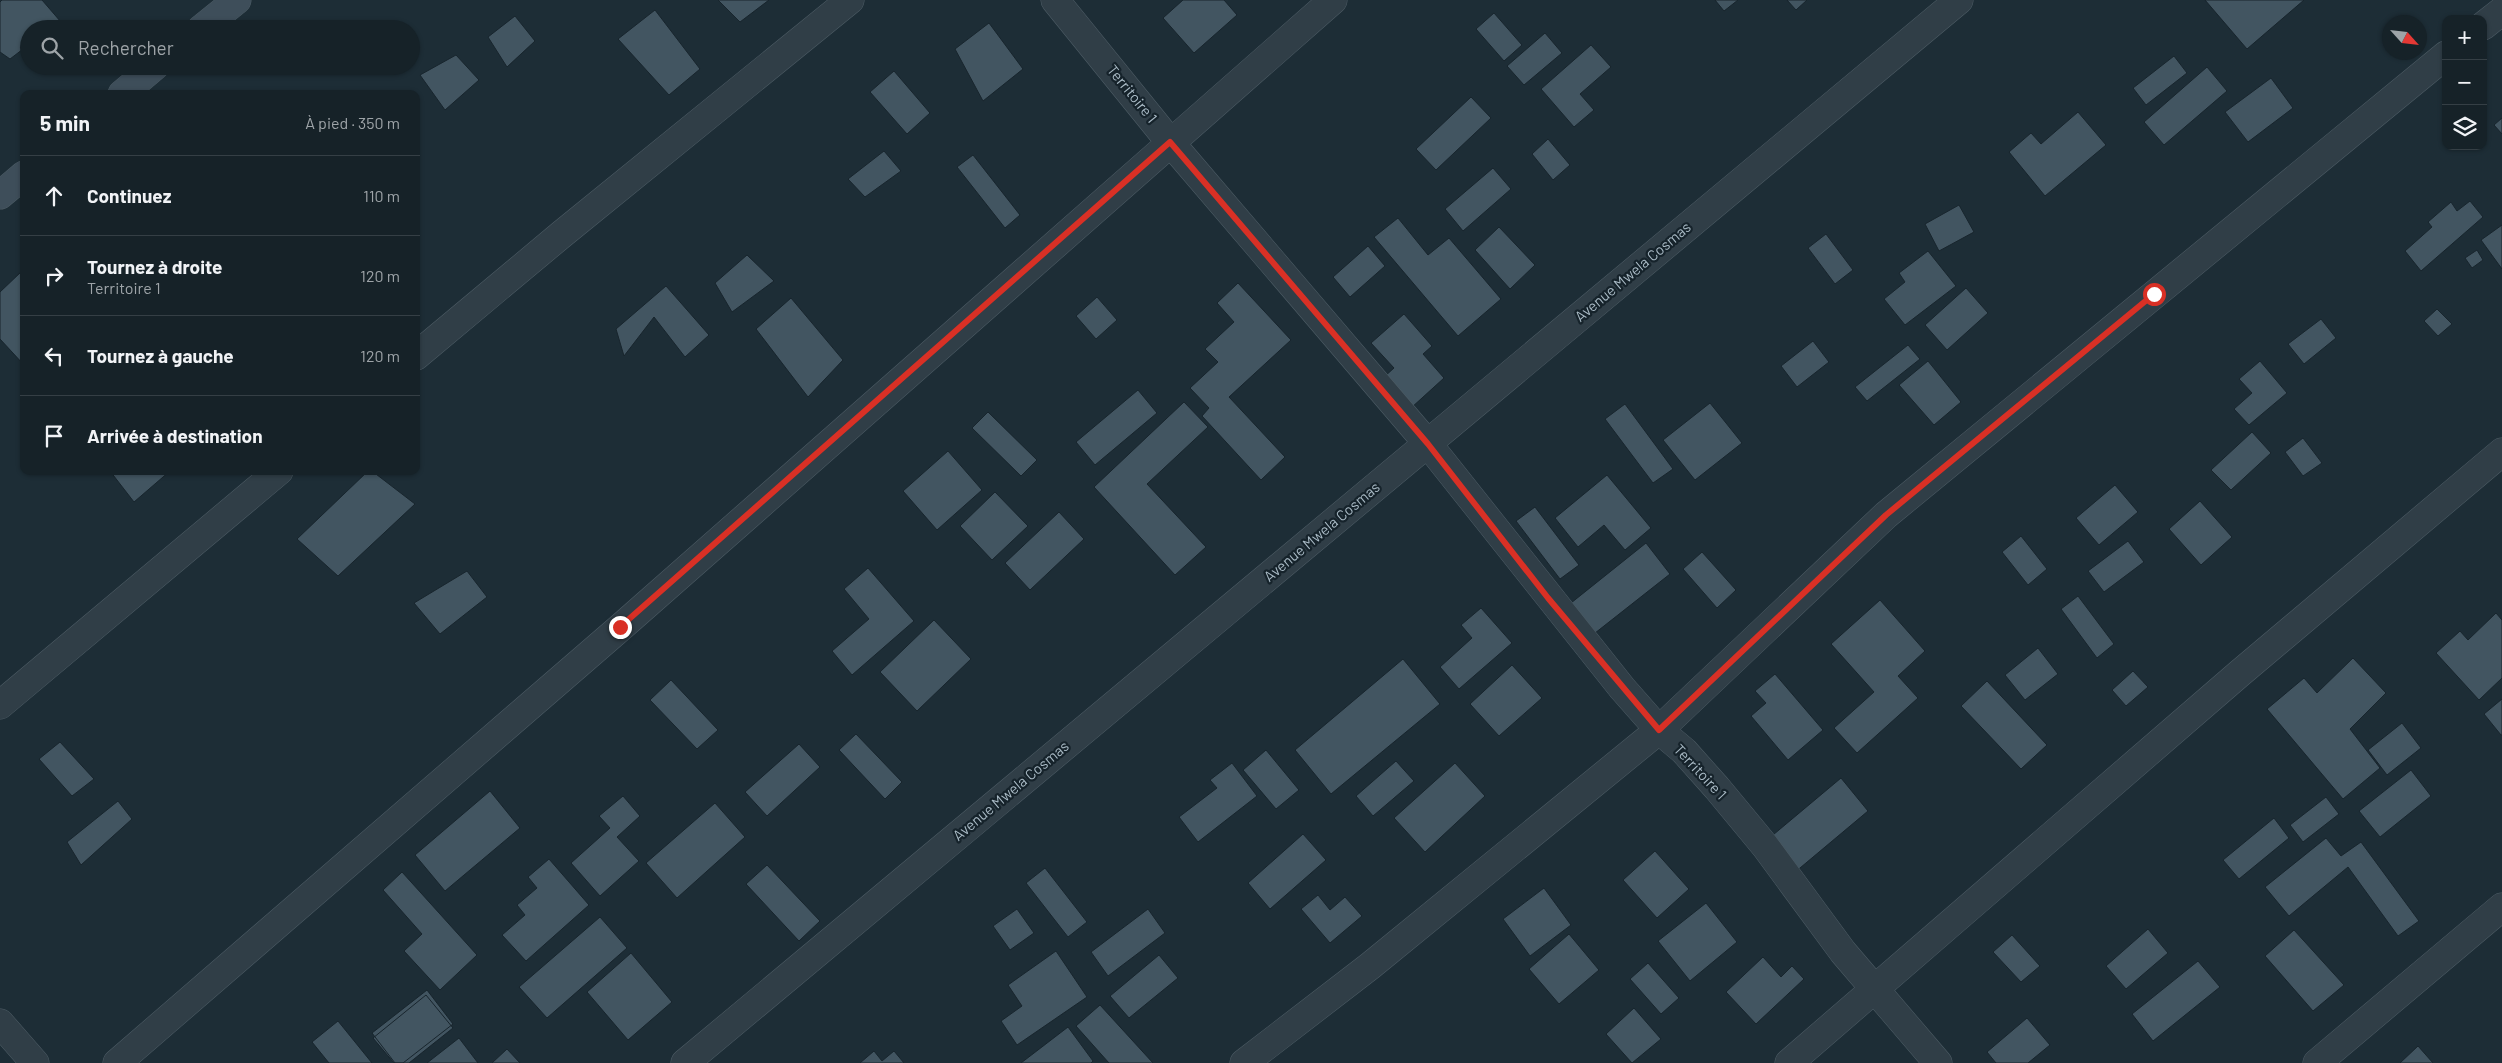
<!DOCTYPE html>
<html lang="fr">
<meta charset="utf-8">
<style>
body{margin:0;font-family:Barlow,sans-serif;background:#1f2a30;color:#f1f3f6}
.controls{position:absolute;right:15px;top:15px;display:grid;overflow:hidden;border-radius:10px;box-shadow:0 1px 4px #0004}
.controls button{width:45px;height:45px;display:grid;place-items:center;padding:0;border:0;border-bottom:1px solid #353f45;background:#162228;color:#f1f3f6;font:25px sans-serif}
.compass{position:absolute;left:2382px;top:15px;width:45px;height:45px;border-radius:50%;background:#162228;box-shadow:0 1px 4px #0004;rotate:117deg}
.stop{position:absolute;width:15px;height:15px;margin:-11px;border:4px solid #d93025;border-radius:50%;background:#fff}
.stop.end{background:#d93025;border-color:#fff;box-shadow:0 1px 5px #0008}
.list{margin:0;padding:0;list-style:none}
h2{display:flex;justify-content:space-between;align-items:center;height:65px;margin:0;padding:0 20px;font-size:21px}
h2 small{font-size:16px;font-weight:400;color:#9ea4a8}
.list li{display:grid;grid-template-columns:32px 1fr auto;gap:15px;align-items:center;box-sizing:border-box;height:80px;padding:0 20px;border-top:1px solid #353f45}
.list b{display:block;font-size:19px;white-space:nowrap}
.list p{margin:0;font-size:16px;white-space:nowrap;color:#9ea4a8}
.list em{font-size:16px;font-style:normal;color:#9ea4a8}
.icon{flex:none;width:28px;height:28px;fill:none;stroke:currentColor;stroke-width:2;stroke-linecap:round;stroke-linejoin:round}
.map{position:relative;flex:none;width:2502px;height:1063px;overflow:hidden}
.search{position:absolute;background:#162228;box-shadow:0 1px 4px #0004;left:20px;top:20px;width:400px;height:55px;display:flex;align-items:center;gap:12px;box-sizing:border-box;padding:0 18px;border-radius:28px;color:#9ea4a8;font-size:19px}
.panel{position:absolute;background:#162228;box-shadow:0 1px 4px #0004;left:20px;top:90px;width:400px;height:385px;border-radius:10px}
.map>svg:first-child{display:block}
</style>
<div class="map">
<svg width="2502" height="1063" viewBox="0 0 2502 1063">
<rect width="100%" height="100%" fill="#1d2d36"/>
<path fill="#425561" stroke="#18252d" d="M 2,0 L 42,0 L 67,29 L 29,29 L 29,49 L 27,46 L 10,59 L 0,52 L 0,2 Z
M 718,0 L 769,0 L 740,22 Z
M 1183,0 L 1224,0 L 1237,15 L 1194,53 L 1163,18 Z
M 1715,0 L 1738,0 L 1724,11 Z
M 1787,0 L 1807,0 L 1796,10 Z
M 2205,0 L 2304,0 L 2247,49 Z
M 655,10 L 700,69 L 669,95 L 618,39 Z
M 1494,13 L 1522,45 L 1504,61 L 1476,29 Z
M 515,16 L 535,41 L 507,67 L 488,37 Z
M 989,23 L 1023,69 L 983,101 L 955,49 Z
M 1545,33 L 1562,53 L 1524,85 L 1507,66 Z
M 1591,45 L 1611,67 L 1580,94 L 1594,110 L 1574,127 L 1541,89 Z
M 456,55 L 479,80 L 445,110 L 420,75 Z
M 2174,56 L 2187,73 L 2146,105 L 2133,88 Z
M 2207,67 L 2227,91 L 2164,145 L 2144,122 Z
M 894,71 L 930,113 L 907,134 L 870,92 Z
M 2271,78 L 2293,108 L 2248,142 L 2225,112 Z
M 1471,97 L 1491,118 L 1436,170 L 1416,149 Z
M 2078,112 L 2106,145 L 2045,196 L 2009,152 L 2031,133 L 2041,144 Z
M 2502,118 L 2502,134 L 2494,125 Z
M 1548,139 L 1570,165 L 1553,180 L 1532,154 Z
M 884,151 L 901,171 L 865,197 L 848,179 Z
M 973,155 L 1020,215 L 1005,228 L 957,167 Z
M 1493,168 L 1511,189 L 1463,231 L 1445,209 Z
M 2470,201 L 2483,217 L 2421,271 L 2405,251 L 2432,227 L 2428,222 L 2451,202 L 2457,211 Z
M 1959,205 L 1974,232 L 1939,251 L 1925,224 Z
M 1398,218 L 1428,255 L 1449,238 L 1501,299 L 1458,336 L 1374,237 Z
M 2502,225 L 2502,269 L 2481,240 Z
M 1499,227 L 1535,265 L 1510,289 L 1475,250 Z
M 1826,234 L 1853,270 L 1835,284 L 1808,248 Z
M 1368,246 L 1385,266 L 1350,297 L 1333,277 Z
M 2477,250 L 2483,260 L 2472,268 L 2465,258 Z
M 1928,251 L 1956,286 L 1905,325 L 1884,299 L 1905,282 L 1899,273 Z
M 747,255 L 774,281 L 732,312 L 715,283 Z
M 21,272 L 24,274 L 24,365 L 0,339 L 0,292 Z
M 1238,283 L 1291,340 L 1229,397 L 1285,457 L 1261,480 L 1202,416 L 1209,408 L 1190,388 L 1218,362 L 1205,349 L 1234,322 L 1217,303 Z
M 666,286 L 709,335 L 685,357 L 654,317 L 624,356 L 616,329 Z
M 1966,288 L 1988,313 L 1947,350 L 1925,325 Z
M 1097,297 L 1117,320 L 1096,339 L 1076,316 Z
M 791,298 L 843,360 L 808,397 L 756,329 Z
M 2437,309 L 2452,324 L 2438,336 L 2424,321 Z
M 1404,314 L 1432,346 L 1423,354 L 1444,378 L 1411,408 L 1384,377 L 1394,368 L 1371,343 Z
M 2321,319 L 2336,338 L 2304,364 L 2288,344 Z
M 1813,341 L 1829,362 L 1797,387 L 1781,366 Z
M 1908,345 L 1920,359 L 1867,401 L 1855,387 Z
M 1928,361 L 1961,402 L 1934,425 L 1899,385 Z
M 2260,361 L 2287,393 L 2249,425 L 2234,409 L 2252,393 L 2239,379 Z
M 1138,390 L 1157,413 L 1095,465 L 1076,442 Z
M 1184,402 L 1208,427 L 1147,484 L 1206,547 L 1175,575 L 1094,487 Z
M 1710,403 L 1742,443 L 1695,480 L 1663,440 Z
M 1625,404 L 1673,469 L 1653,483 L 1605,419 Z
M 988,412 L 1037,460 L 1021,476 L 972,428 Z
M 2252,432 L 2271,453 L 2231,490 L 2211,470 Z
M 2303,438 L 2322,463 L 2303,476 L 2285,452 Z
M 948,451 L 982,490 L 937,530 L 903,491 Z
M 110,471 L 170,471 L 134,502 Z
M 368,471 L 372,471 L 415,504 L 338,576 L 297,539 Z
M 1607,475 L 1651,528 L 1625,550 L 1604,525 L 1578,547 L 1555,518 Z
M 2115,485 L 2138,512 L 2099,545 L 2076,518 Z
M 995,492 L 1028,526 L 992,560 L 960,526 Z
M 2200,501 L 2232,537 L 2201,565 L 2169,529 Z
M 1535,507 L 1579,565 L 1560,579 L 1516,521 Z
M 1059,512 L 1084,539 L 1030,590 L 1005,563 Z
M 2021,536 L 2047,569 L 2028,585 L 2002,552 Z
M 2128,541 L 2144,562 L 2104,592 L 2088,571 Z
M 1646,543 L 1670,574 L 1590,637 L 1566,607 Z
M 1702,552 L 1736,590 L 1717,608 L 1683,569 Z
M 868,568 L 914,621 L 852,675 L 832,651 L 869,619 L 844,589 Z
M 467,571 L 487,597 L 440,634 L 414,603 Z
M 2078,596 L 2114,644 L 2097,658 L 2061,609 Z
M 1880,600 L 1925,651 L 1898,676 L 1918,698 L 1857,753 L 1834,728 L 1874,692 L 1831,644 Z
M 1481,608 L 1512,643 L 1459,689 L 1440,667 L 1472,638 L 1461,625 Z
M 2496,613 L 2502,620 L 2502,678 L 2479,700 L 2436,653 L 2460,631 L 2468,640 Z
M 934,620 L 971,659 L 917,711 L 880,672 Z
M 2038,648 L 2058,674 L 2025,700 L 2005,675 Z
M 2353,658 L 2386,693 L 2350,729 L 2380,768 L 2343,799 L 2267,709 L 2304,678 L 2317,693 Z
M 1403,659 L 1440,704 L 1331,794 L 1295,750 Z
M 1512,665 L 1542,698 L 1499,736 L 1470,704 Z
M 2133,671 L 2148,687 L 2126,706 L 2112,690 Z
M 1775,674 L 1823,730 L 1788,760 L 1751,716 L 1766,703 L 1755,691 Z
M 671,680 L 718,730 L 697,749 L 650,700 Z
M 1987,681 L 2047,745 L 2021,769 L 1961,706 Z
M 2502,699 L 2502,735 L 2501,735 L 2484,714 Z
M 2402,723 L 2421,748 L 2387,775 L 2368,750 Z
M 856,734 L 902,782 L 885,799 L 839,750 Z
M 60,742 L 94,779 L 72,796 L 39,759 Z
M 799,744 L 820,767 L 767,816 L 745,792 Z
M 1266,750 L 1299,790 L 1276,809 L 1243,770 Z
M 1396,761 L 1414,781 L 1373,816 L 1356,796 Z
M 1232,763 L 1257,796 L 1198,842 L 1179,817 L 1217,788 L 1210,780 Z
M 1455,763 L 1485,796 L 1425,852 L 1394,818 Z
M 2411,770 L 2431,796 L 2380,837 L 2359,811 Z
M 1841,778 L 1868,811 L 1794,873 L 1767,840 Z
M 490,791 L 520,828 L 445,891 L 415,855 Z
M 623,796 L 640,816 L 617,837 L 639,861 L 600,896 L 571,863 L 610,828 L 599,816 Z
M 2326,797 L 2339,814 L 2303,842 L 2290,825 Z
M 118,801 L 132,819 L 81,865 L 67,842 Z
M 715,803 L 745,837 L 677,898 L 646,863 Z
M 2274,818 L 2289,838 L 2239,879 L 2223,860 Z
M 1303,834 L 1326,860 L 1270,909 L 1248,883 Z
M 2326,838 L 2341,856 L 2361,842 L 2419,921 L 2398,936 L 2348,867 L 2289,916 L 2265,887 Z
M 1655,851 L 1689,889 L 1657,918 L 1623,880 Z
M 549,859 L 589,905 L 526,961 L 502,935 L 525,915 L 517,905 L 537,888 L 528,877 Z
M 767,865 L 820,921 L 799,941 L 746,884 Z
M 1045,868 L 1087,922 L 1068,937 L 1026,883 Z
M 402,872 L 477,955 L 440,990 L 404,951 L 422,934 L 383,890 Z
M 1544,888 L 1571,925 L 1530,956 L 1503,919 Z
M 1318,895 L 1330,910 L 1345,897 L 1362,916 L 1330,943 L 1301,909 Z
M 1706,903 L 1737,942 L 1690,981 L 1658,941 Z
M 1017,909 L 1034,933 L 1010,950 L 993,926 Z
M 1148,909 L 1165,933 L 1108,976 L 1091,952 Z
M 600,917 L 627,948 L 547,1018 L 519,987 Z
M 2148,929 L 2168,953 L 2126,989 L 2106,966 Z
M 2294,930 L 2344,985 L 2313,1011 L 2265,956 Z
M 1569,934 L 1599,970 L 1559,1004 L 1529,969 Z
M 2012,935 L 2040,966 L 2021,982 L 1993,952 Z
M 1056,951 L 1087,997 L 1017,1045 L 1001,1021 L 1022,1006 L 1008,985 Z
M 631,953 L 672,1002 L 628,1040 L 587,992 Z
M 1159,955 L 1178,978 L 1129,1018 L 1110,996 Z
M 1763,957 L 1781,977 L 1792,966 L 1804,979 L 1756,1024 L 1726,992 Z
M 2198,961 L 2220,987 L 2153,1041 L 2132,1014 Z
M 1648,963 L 1679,998 L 1661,1014 L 1630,979 Z
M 427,990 L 453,1024 L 403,1063 L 395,1063 L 372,1033 Z
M 426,995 L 453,1028 L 409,1063 L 394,1063 L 373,1038 Z
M 1100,1005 L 1153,1063 L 1109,1063 L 1076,1026 Z
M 1634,1008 L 1661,1039 L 1632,1063 L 1606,1034 Z
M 2027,1018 L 2050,1045 L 2028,1063 L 1996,1063 L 1987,1052 Z
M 338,1021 L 372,1063 L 329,1063 L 312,1042 Z
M 1068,1027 L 1093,1061 L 1091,1063 L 1021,1063 Z
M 459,1038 L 478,1063 L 427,1063 Z
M 2418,1046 L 2433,1063 L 2400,1063 Z
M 507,1049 L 520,1063 L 492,1063 Z
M 874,1051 L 882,1061 L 894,1051 L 904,1063 L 860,1063 Z"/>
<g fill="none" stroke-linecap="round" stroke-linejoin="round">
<g stroke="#4d5c65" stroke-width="29">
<path id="street" d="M 1055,0 L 1170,142 L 1428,444 L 1622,688 L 1659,730 L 1684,751 L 1717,788 L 1765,846 L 1843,952 L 1938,1063
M 2483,26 L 2502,11
M 416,356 L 562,234 L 850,0
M 0,705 L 279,471
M 0,1023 L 35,1063
M 117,1063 L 621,627 L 1333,0
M 685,1063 L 1959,0
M 1244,1063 L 1370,966 L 1659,730 L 1886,515 L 2446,55
M 1789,1063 L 2240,673 L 2502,452
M 2317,1063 L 2502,907"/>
</g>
<g stroke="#4d5c65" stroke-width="29">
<path id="secondary" d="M 201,29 L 237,0
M 122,94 L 155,66
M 0,195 L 24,175"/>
</g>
<use href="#street" stroke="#303e47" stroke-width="28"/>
<use href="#secondary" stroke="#3e4e5a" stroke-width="28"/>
</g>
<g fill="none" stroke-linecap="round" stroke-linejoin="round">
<path stroke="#d93025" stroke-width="6" d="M 620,627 L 1170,142 L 1428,444 L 1548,598 L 1659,730 L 1886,515 L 2154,294"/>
</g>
<g text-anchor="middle" stroke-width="4.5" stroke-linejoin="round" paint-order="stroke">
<g font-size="15" fill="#a9bac5" stroke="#16232b">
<text transform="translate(1132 94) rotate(51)" y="5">Territoire 1</text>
<text transform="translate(1633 272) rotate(-40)" y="5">Avenue Mwela Cosmas</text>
<text transform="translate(1322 532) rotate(-40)" y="5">Avenue Mwela Cosmas</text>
<text transform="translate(1700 772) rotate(47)" y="5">Territoire 1</text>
<text transform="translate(1011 791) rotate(-40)" y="5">Avenue Mwela Cosmas</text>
</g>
</g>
</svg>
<div class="controls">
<button>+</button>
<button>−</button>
<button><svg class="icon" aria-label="layers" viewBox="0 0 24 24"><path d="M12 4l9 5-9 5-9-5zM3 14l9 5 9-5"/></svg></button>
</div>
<svg class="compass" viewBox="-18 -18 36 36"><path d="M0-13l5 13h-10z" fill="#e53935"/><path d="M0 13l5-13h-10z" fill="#9ea4a8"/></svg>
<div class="stop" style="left:2154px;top:294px"></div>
<div class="stop end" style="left:620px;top:627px"></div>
<div class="search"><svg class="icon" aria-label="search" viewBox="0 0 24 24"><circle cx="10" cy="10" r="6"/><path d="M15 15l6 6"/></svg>Rechercher</div>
<section class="panel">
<h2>5 min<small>À pied · 350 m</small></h2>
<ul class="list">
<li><svg class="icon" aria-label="ahead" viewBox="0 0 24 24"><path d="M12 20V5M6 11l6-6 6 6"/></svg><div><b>Continuez</b></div><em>110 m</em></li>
<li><svg class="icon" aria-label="right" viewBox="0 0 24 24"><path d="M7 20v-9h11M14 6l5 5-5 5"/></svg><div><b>Tournez à droite</b><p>Territoire 1</p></div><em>120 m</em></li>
<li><svg class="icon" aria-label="left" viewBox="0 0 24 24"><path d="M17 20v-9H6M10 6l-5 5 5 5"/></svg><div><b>Tournez à gauche</b></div><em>120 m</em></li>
<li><svg class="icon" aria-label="arrive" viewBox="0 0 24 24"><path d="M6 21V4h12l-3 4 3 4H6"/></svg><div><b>Arrivée à destination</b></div></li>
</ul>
</section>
</div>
